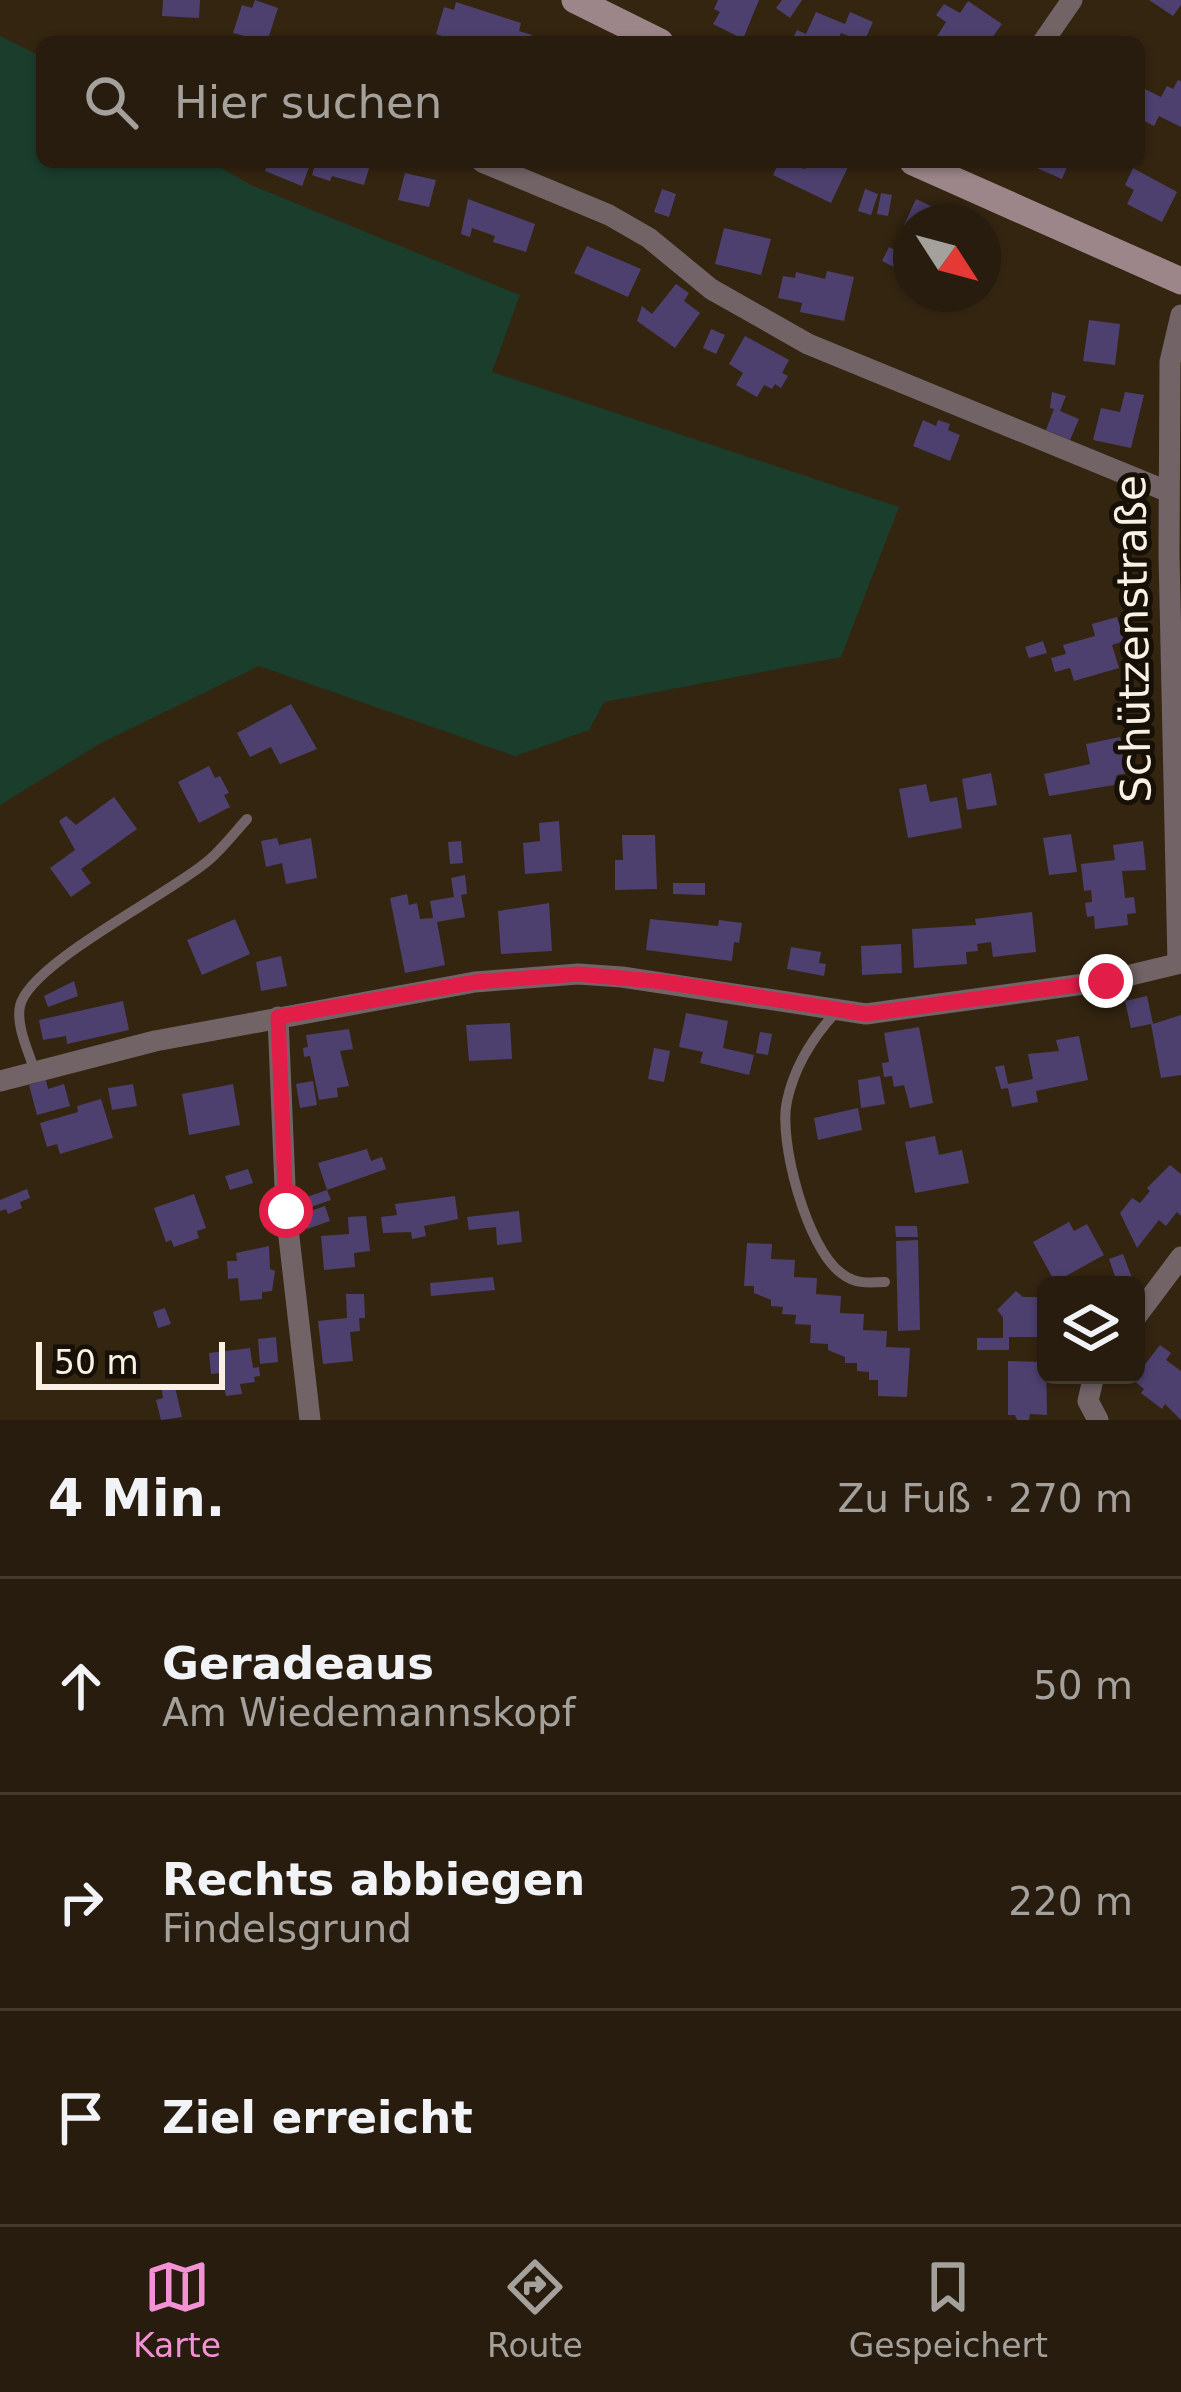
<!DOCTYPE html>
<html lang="de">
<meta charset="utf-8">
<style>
body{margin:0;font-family:"DejaVu Sans",sans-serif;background:#2f2516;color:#f1f3f6}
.controls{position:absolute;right:36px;bottom:36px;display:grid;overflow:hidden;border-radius:18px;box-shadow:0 3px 9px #0004}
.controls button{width:108px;height:108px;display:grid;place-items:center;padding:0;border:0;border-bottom:3px solid #433a2e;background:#271c0d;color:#f1f3f6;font:60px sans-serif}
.compass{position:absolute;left:893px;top:204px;width:108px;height:108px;border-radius:50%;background:#271c0d;box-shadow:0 3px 9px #0004;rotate:126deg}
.scale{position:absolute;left:36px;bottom:30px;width:189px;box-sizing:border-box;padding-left:12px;border:6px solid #faf1e4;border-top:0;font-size:33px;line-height:42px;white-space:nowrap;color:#faf1e4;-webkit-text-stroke:9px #161007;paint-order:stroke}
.stop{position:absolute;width:36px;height:36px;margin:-27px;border:9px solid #e11d48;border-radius:50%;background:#fff}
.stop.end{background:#e11d48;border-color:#fff;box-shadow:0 3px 12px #0008}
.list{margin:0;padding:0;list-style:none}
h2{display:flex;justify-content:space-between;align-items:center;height:156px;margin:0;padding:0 48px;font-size:51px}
h2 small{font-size:39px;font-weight:400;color:#a4a19d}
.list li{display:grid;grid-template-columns:78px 1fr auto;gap:36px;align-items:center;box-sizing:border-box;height:216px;padding:0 48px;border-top:3px solid #433a2e}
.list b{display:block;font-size:45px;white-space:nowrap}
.list p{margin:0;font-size:39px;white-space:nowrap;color:#a4a19d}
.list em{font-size:39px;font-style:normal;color:#a4a19d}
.icon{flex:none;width:66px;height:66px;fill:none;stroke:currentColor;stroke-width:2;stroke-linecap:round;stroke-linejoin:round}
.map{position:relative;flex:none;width:1181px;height:1420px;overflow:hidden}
.search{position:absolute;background:#271c0d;box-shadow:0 3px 9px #0004;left:36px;right:36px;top:36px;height:132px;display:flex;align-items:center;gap:30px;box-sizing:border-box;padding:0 42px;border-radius:18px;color:#a4a19d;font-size:45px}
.sheet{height:804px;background:#271c0d}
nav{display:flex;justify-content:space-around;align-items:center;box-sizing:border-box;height:168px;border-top:3px solid #433a2e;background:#271c0d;font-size:33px;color:#a4a19d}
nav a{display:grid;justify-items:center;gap:6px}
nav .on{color:#f391d5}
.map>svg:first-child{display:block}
</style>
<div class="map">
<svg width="1181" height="1420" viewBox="0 0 1181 1420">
<rect width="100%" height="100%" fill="#342511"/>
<path fill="#1b3d2c" d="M 0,36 L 42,57 L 42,162 L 211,162 L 251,185 L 520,295 L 492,372 L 899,507 L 841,657 L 604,702 L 589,730 L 515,756 L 259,666 L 101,743 L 0,805 Z"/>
<path fill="#4d406e" d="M 163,0 L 200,0 L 199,18 L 162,16 Z
M 255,0 L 278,8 L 267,42 L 233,33 L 242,5 L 252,8 Z
M 718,0 L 759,0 L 743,39 L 713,24 L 720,12 L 714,9 Z
M 782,0 L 802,0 L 790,18 L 776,8 Z
M 1149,0 L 1181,0 L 1181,5 L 1173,16 Z
M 968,1 L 1002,24 L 989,42 L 941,42 L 936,38 L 946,22 L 936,15 L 944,4 L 960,13 Z
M 456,2 L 521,23 L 519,31 L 532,35 L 529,42 L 460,42 L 436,34 L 444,7 L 454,10 Z
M 816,12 L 845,24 L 850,12 L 873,22 L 864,42 L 841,33 L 837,42 L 791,42 L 797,30 L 806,34 Z
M 1178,80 L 1181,81 L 1181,127 L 1159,116 L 1154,126 L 1139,118 L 1139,86 L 1161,97 L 1167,86 L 1173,89 Z
M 268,162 L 302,162 L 310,165 L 302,186 L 265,171 Z
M 316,162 L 371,162 L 364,185 L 332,176 L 330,181 L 312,175 Z
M 779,162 L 805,169 L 808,162 L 837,162 L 848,167 L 831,203 L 773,175 Z
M 1023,162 L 1069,162 L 1062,179 Z
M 1133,168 L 1177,192 L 1162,222 L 1127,204 L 1134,190 L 1125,185 Z
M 405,173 L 436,180 L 429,207 L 398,200 Z
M 662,189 L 676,194 L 669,217 L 654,212 Z
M 865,189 L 878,194 L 871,215 L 858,211 Z
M 881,193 L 892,195 L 888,216 L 877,214 Z
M 468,199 L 535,224 L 526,252 L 493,242 L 495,236 L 472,228 L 470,237 L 461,234 Z
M 916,199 L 952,216 L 949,222 L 911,222 L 911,242 L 899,236 Z
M 724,228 L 771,239 L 761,275 L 715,264 Z
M 587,246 L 641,269 L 628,297 L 574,273 Z
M 889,247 L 903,254 L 896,268 L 882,261 Z
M 827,271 L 854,277 L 844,321 L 800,312 L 802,303 L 778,298 L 783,276 L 795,278 L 796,272 L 825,279 Z
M 676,284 L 689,293 L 684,301 L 700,313 L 675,348 L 637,321 L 642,306 L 652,314 Z
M 1089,320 L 1120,324 L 1115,365 L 1083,361 Z
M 711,329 L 725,335 L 716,354 L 703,348 Z
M 745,336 L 789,360 L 782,373 L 788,376 L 781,388 L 775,384 L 772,389 L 764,385 L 757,397 L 736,385 L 743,373 L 729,364 Z
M 1052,392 L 1066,396 L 1060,411 L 1079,419 L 1070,440 L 1046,430 L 1054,409 L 1050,408 Z
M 1125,392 L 1144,395 L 1131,448 L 1093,440 L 1101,408 L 1120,412 Z
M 923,420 L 936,426 L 938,420 L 950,424 L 948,430 L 960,435 L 950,461 L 913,446 Z
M 1117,617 L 1124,641 L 1112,645 L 1119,668 L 1074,681 L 1070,668 L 1055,672 L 1051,658 L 1066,654 L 1063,645 L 1095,636 L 1092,624 Z
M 1043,641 L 1047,653 L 1029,658 L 1025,647 Z
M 291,704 L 317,749 L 280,764 L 271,747 L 250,757 L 237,733 Z
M 1120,737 L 1130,766 L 1128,773 L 1117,775 L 1114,785 L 1049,796 L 1044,774 L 1090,764 L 1086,744 Z
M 209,766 L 215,778 L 220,776 L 229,793 L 224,795 L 230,807 L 199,823 L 178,782 Z
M 991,773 L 997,805 L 967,810 L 962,779 Z
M 926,784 L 930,802 L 957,797 L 962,828 L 908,838 L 899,789 Z
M 114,797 L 137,829 L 81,869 L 91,883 L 71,897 L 50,868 L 75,850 L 59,821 L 66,816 L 76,825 Z
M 559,821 L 562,871 L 525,874 L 523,843 L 540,841 L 539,823 Z
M 1071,834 L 1077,872 L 1049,875 L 1043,838 Z
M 622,835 L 655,835 L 657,889 L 615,890 L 615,860 L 623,860 Z
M 277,838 L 279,845 L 311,838 L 317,878 L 286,884 L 282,863 L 266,867 L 261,841 Z
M 461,841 L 463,863 L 450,864 L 448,842 Z
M 1143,841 L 1146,870 L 1122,871 L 1125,898 L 1134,897 L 1136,913 L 1127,914 L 1128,925 L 1095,929 L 1094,916 L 1087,917 L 1085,903 L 1092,902 L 1091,890 L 1084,891 L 1081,864 L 1115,860 L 1113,845 Z
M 465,875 L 467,894 L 461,895 L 465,917 L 437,922 L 445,965 L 405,973 L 390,898 L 407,894 L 409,905 L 417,903 L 420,919 L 433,918 L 430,901 L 454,897 L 451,878 Z
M 673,883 L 705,883 L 705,895 L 673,894 Z
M 549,903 L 552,951 L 501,954 L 498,911 Z
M 1032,912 L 1036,952 L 993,957 L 991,942 L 977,944 L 978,951 L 966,952 L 967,964 L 914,968 L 912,929 L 976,925 L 975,919 Z
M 235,919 L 250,954 L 202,975 L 187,940 Z
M 650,919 L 718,926 L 719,920 L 742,923 L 739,943 L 734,942 L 732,961 L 646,950 Z
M 901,944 L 902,973 L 862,975 L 861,946 Z
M 791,947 L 821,952 L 819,963 L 826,964 L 824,976 L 787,969 Z
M 281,956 L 287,986 L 261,991 L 256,962 Z
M 74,981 L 78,996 L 48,1007 L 44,996 Z
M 1147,996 L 1153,1024 L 1181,1015 L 1181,1075 L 1161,1078 L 1151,1024 L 1131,1028 L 1125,1001 Z
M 123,1001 L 129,1030 L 67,1044 L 66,1036 L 43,1040 L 39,1020 Z
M 686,1013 L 728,1021 L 723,1048 L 754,1055 L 749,1075 L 700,1063 L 703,1052 L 679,1047 Z
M 510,1023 L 512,1059 L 469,1061 L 466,1025 Z
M 919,1027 L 933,1103 L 910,1108 L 904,1085 L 894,1087 L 892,1076 L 884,1077 L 882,1063 L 889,1062 L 884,1033 Z
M 349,1029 L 353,1049 L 340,1051 L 349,1086 L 337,1088 L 338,1097 L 319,1100 L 310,1056 L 304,1057 L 303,1048 L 308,1047 L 306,1035 Z
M 760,1032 L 772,1034 L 768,1055 L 756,1053 Z
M 1079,1036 L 1088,1080 L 1036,1091 L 1038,1102 L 1012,1107 L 1008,1088 L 1001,1089 L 995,1067 L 1004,1065 L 1008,1084 L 1033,1079 L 1028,1054 L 1059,1051 L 1056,1040 Z
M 654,1048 L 670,1051 L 664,1082 L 648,1079 Z
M 880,1076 L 885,1104 L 861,1108 L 858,1080 Z
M 46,1080 L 48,1089 L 64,1084 L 70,1106 L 37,1115 L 29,1085 Z
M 313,1081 L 317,1105 L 300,1108 L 296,1084 Z
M 133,1084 L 137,1106 L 112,1110 L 108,1088 Z
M 233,1084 L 240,1125 L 189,1135 L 182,1094 Z
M 101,1099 L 113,1138 L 60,1154 L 57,1144 L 47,1147 L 40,1123 L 78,1112 L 77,1106 Z
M 858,1108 L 862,1130 L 818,1140 L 814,1118 Z
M 935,1136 L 939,1155 L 962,1150 L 969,1183 L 915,1193 L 905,1142 Z
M 367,1149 L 371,1161 L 382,1157 L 386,1169 L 327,1190 L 318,1163 Z
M 1170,1165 L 1181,1174 L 1181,1216 L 1177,1212 L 1166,1226 L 1159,1220 L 1137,1248 L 1120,1213 L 1132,1198 L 1140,1203 L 1150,1191 L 1147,1188 Z
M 248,1169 L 253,1183 L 230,1190 L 225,1176 Z
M 27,1189 L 30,1198 L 20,1202 L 22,1208 L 8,1214 L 6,1209 L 0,1211 L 0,1200 Z
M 327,1190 L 331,1200 L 308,1208 L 304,1198 Z
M 194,1194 L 206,1228 L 197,1231 L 199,1238 L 174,1247 L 171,1240 L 166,1242 L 154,1208 Z
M 455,1196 L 458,1219 L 424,1226 L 426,1236 L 412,1239 L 411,1232 L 383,1233 L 381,1217 L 397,1215 L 395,1204 Z
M 325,1206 L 330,1221 L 307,1229 L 302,1214 Z
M 519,1211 L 522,1242 L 497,1245 L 496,1227 L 469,1230 L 467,1217 Z
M 366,1216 L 370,1251 L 354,1253 L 355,1267 L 324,1270 L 321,1236 L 349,1234 L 348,1217 Z
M 1069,1222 L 1074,1231 L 1087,1224 L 1104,1255 L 1055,1282 L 1033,1242 Z
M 895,1226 L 917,1226 L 918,1237 L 896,1237 Z
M 918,1240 L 920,1330 L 898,1331 L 896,1241 Z
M 747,1243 L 772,1244 L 771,1259 L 795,1260 L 794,1277 L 817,1278 L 816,1294 L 841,1296 L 840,1313 L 864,1314 L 863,1330 L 887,1331 L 886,1347 L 910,1348 L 907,1397 L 878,1396 L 878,1380 L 869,1380 L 869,1372 L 857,1371 L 857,1363 L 845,1363 L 845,1357 L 828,1350 L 828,1344 L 810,1343 L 811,1325 L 795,1324 L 796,1315 L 782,1314 L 783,1307 L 771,1306 L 771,1300 L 754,1293 L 754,1286 L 744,1286 Z
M 269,1246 L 270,1269 L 275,1271 L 272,1291 L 262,1292 L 262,1299 L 240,1301 L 238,1278 L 228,1279 L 227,1261 L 237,1261 L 236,1253 Z
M 1123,1254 L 1134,1283 L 1118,1285 L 1109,1259 Z
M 493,1277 L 495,1290 L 431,1296 L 430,1283 Z
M 1016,1291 L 1023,1297 L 1043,1297 L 1042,1337 L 1009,1337 L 1009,1350 L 977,1350 L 977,1338 L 1003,1338 L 1003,1317 L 997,1310 Z
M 346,1294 L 364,1294 L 365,1318 L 359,1318 L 360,1331 L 350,1332 L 353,1361 L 323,1364 L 318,1321 L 347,1318 Z
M 165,1308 L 171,1324 L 158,1328 L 153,1312 Z
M 276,1337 L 278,1362 L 260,1364 L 258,1339 Z
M 1160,1345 L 1171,1353 L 1166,1360 L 1181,1371 L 1181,1420 L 1165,1404 L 1162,1409 L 1141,1393 L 1144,1389 L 1133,1380 Z
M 250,1348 L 253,1368 L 259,1367 L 260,1376 L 254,1377 L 255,1382 L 240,1384 L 242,1394 L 226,1396 L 221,1373 L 211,1374 L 209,1353 Z
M 1008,1361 L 1046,1362 L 1047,1415 L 1030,1414 L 1029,1420 L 1017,1420 L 1015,1415 L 1008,1415 Z
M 175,1387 L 182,1417 L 161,1420 L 156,1400 L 163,1398 L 162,1390 Z"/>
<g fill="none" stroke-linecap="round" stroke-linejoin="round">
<path stroke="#726466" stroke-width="10" d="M 836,1012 C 813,1037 794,1068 787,1101 C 778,1141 807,1248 841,1273 C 855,1284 867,1283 885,1282
M 34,1069 C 28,1050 16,1026 20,1006 C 29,963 172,893 209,860 C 223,848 235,832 247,819"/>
<path stroke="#726466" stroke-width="21" d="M 1043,42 L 1072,0
M 482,162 L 609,215 L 649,238 L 711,289 L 808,344 L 1169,492
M 1178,963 L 1169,555 L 1170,362 L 1181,315
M 278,1017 L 286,1211 L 310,1420
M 0,1081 L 155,1041 L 475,982 L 578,974 L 622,977 L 866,1014 L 1106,981 L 1181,963
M 1136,1317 L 1181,1257
M 1094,1375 L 1088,1401 L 1098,1420"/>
<path stroke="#9c8689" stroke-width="27" d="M 575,0 L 660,42
M 913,162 L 1181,281"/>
</g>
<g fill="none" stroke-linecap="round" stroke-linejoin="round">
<path stroke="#e11d48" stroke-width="15" d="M 286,1211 L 278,1017 L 476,982 L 578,974 L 664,982 L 866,1014 L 1106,981"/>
</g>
<g text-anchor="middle" stroke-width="10" stroke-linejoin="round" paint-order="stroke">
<g font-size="42" fill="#faf1e4" stroke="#161007">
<text transform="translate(1133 639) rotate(-91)" y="15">Schützenstraße</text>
</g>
</g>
</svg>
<div class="controls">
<button><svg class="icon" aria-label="layers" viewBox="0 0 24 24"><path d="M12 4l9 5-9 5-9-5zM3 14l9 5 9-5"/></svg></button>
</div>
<svg class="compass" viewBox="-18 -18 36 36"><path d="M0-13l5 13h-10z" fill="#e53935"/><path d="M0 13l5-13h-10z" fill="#a4a19d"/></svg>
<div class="scale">50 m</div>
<div class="stop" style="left:286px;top:1211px"></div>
<div class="stop end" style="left:1106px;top:981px"></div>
<div class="search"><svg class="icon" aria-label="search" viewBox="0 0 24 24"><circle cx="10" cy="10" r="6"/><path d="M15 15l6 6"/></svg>Hier suchen</div>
</div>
<section class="sheet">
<h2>4 Min.<small>Zu Fuß · 270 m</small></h2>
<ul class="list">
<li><svg class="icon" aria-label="ahead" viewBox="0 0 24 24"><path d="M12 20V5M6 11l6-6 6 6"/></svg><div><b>Geradeaus</b><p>Am Wiedemannskopf</p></div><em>50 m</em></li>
<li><svg class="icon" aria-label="right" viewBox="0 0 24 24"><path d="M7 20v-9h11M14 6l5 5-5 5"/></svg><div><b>Rechts abbiegen</b><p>Findelsgrund</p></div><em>220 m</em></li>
<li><svg class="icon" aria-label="arrive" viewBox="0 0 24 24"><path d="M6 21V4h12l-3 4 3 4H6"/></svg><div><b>Ziel erreicht</b></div></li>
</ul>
</section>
<nav>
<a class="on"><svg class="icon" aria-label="map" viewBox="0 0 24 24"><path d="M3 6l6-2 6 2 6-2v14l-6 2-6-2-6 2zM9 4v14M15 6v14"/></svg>Karte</a>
<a><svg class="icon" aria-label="directions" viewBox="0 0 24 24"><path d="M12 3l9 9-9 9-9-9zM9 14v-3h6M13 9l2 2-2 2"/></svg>Route</a>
<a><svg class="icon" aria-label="saved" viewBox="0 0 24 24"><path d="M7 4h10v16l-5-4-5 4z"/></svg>Gespeichert</a>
</nav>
